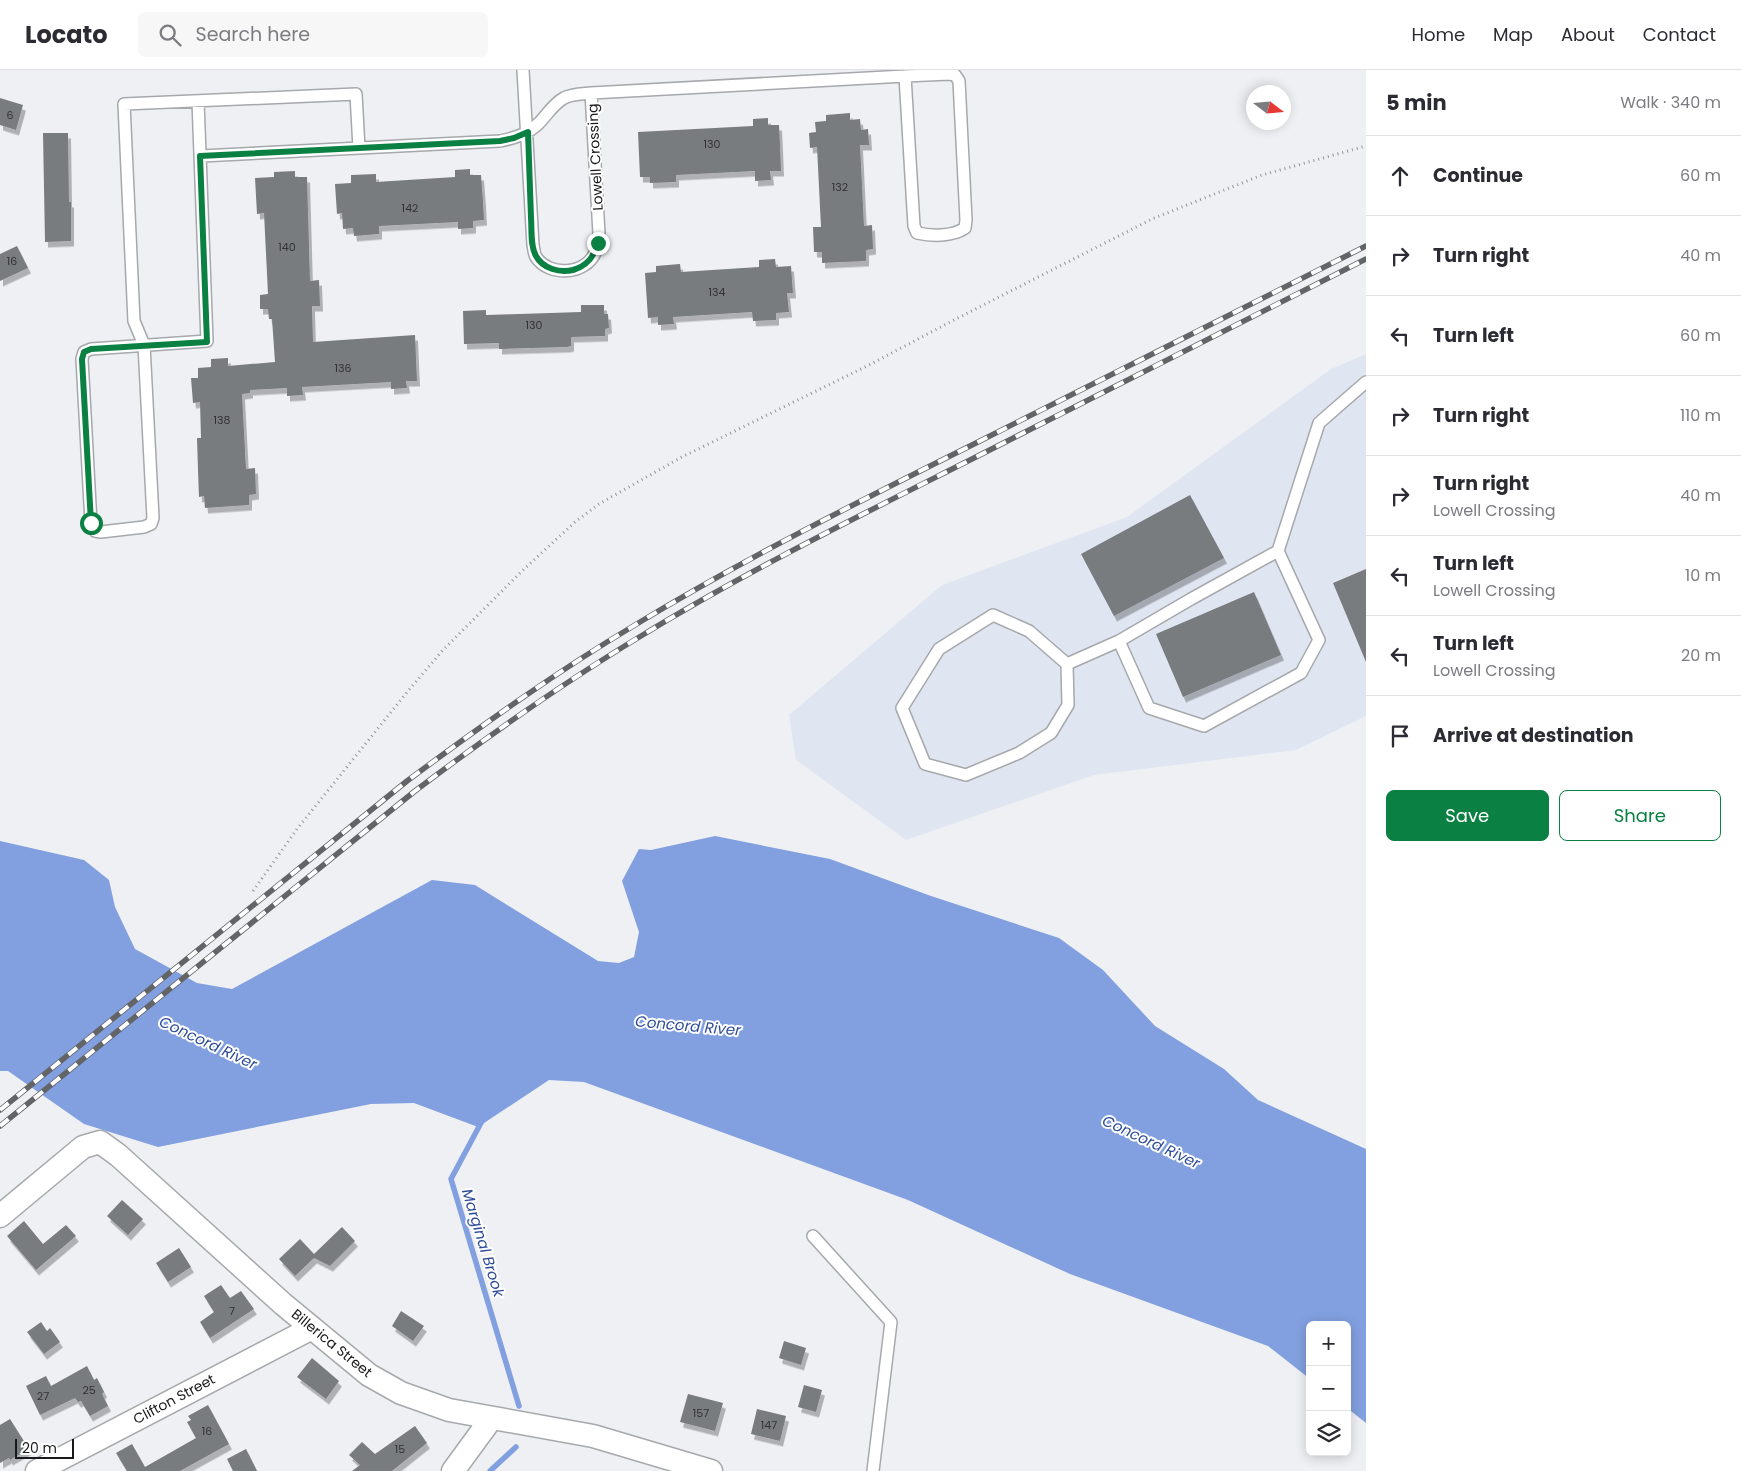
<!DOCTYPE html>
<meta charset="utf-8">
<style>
body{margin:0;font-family:Poppins,sans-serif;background:#f7f7f7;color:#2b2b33}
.controls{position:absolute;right:15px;bottom:15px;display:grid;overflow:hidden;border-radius:8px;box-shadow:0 2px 12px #0003}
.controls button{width:45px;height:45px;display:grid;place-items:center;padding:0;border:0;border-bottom:1px solid #e1e1e2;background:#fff;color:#2b2b33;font:25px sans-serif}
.compass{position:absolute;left:1246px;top:15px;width:45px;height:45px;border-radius:50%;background:#fff;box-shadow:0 2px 12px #0003;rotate:106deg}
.scale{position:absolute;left:15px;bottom:12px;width:59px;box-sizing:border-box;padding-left:5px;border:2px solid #19191b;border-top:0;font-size:14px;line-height:18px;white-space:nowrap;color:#19191b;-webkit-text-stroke:4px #fff;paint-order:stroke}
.stop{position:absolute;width:15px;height:15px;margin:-11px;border:4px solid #0b8043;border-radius:50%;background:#fff}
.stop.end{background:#0b8043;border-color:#fff;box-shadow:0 1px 5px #0008}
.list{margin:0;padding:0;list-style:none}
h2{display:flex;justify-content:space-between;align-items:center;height:65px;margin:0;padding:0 20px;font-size:21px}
h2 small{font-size:16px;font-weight:400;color:#7c7c81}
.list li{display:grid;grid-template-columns:32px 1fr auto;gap:15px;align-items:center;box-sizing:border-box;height:80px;padding:0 20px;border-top:1px solid #e1e1e2}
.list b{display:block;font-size:19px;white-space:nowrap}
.list p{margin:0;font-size:16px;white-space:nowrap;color:#7c7c81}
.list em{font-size:16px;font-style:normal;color:#7c7c81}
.actions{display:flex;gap:10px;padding:15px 20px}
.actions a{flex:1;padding:11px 0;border:1px solid #0b8043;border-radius:8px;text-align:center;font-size:18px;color:#0b8043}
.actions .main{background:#0b8043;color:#fff}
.icon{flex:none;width:28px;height:28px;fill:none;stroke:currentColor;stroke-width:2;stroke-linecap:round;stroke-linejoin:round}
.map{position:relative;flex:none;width:1366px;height:1401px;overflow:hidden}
header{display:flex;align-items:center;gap:30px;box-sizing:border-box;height:70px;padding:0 25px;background:#fff;border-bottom:1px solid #e1e1e2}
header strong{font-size:24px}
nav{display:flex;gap:28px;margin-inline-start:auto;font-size:18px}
.search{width:350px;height:45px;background:#f7f7f7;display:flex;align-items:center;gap:12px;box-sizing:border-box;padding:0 18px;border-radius:8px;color:#7c7c81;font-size:19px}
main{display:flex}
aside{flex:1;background:#fff}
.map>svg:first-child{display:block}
</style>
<header>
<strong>Locato</strong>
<div class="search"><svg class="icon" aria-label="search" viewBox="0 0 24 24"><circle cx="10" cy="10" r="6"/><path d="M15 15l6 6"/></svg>Search here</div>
<nav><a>Home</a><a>Map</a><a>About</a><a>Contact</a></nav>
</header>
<main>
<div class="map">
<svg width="1366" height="1401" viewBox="0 0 1366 1401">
<defs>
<filter id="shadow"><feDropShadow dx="3" dy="5.5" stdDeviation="0" flood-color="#0004"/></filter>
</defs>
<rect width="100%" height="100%" fill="#eef0f4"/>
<path fill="#e0e6f1" d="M 1366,284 L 1366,646 L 1296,680 L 1094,705 L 906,770 L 796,690 L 789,645 L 942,515 L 1127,447 L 1331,299 Z"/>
<path fill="#829fdf" d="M 715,766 L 830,789 L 931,826 L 1059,868 L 1103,900 L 1155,956 L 1224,999 L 1258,1030 L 1366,1079 L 1366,1353 L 1347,1338 L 1347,1255 L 1310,1255 L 1310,1309 L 1268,1276 L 1070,1204 L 908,1130 L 584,1012 L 549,1010 L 478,1057 L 414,1033 L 371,1034 L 158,1077 L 84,1054 L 8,1001 L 0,1001 L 0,771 L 84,790 L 109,810 L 115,837 L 135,879 L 197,913 L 232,919 L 432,810 L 475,815 L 598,891 L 619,893 L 634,887 L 639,862 L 622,811 L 639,779 L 651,780 Z"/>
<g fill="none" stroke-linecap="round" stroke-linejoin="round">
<path stroke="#829fdf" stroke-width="5.5" d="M 482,1051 L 451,1109 L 519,1336
M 490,1401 L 516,1377"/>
</g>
<path fill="#797b7f" filter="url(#shadow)" d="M 0,28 L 23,35 L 16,60 L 0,55 Z
M 850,43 L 850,50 L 860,49 L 861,60 L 868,59 L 869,75 L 860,75 L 864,156 L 872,155 L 873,179 L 866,180 L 866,191 L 822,193 L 822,182 L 814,182 L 813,157 L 821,157 L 817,77 L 810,78 L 809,63 L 816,62 L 815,52 L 826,51 L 826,45 Z
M 768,48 L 768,55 L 779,55 L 780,75 L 781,101 L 770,101 L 771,110 L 755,111 L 755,101 L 676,105 L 676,112 L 650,113 L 650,107 L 640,107 L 638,62 L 753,56 L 753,49 Z
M 43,63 L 68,63 L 69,132 L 71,132 L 71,171 L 45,172 Z
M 470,99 L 470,105 L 481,105 L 483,131 L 484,150 L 473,151 L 473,158 L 458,159 L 458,152 L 379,156 L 379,164 L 354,166 L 353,158 L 343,159 L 342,143 L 337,144 L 335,114 L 351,113 L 351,105 L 376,104 L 376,112 L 455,107 L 455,100 Z
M 295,101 L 295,107 L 307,107 L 310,211 L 319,210 L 320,236 L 312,236 L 313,272 L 415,265 L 417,311 L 406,311 L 407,318 L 391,319 L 391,312 L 302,317 L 303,325 L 287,326 L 287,318 L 250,320 L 250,323 L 242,324 L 246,399 L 255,398 L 256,424 L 249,425 L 249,435 L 205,438 L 204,426 L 199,427 L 198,400 L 197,368 L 201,368 L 200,332 L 193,333 L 191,308 L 198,308 L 198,298 L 211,297 L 211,289 L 228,288 L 228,296 L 275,292 L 272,249 L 269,249 L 268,239 L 260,239 L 260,225 L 268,224 L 264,143 L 257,144 L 255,108 L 274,107 L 274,102 Z
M 17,176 L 28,198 L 0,211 L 0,184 Z
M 775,189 L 776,197 L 791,196 L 793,223 L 787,223 L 789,242 L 776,243 L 776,250 L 753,251 L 752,242 L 673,247 L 674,254 L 658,255 L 658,247 L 648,248 L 645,203 L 656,202 L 656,196 L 680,194 L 681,202 L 759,197 L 759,190 Z
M 581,235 L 604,235 L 604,244 L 608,244 L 609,258 L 605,259 L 605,266 L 571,267 L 571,276 L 567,277 L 499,279 L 499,273 L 464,274 L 463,241 L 486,240 L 486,245 L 581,242 Z
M 1190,425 L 1224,488 L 1114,546 L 1081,484 Z
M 1366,499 L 1366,592 L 1333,513 Z
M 1254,522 L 1281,585 L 1183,627 L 1156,564 Z
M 122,1130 L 143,1149 L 128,1165 L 107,1146 Z
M 24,1151 L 43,1174 L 66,1155 L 76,1166 L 36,1200 L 7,1166 Z
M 342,1157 L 355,1171 L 330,1196 L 314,1188 L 295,1206 L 279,1189 L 300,1169 L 314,1184 Z
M 179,1178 L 191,1197 L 168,1212 L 156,1193 Z
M 221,1215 L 230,1228 L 241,1221 L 254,1239 L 210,1268 L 200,1252 L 214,1242 L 204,1226 Z
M 401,1241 L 424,1256 L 413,1271 L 392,1256 Z
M 41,1252 L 47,1261 L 50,1258 L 60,1272 L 44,1284 L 27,1262 Z
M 784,1271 L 806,1278 L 801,1295 L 779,1288 Z
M 312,1288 L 339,1311 L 326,1329 L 297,1307 Z
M 87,1296 L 94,1310 L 97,1308 L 104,1322 L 102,1324 L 108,1336 L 90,1346 L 81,1331 L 78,1332 L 75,1328 L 40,1345 L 26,1316 L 46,1306 L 51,1316 Z
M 804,1315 L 822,1320 L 816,1342 L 798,1337 Z
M 688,1324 L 723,1333 L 715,1361 L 680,1352 Z
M 208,1335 L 229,1374 L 180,1401 L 127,1401 L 116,1383 L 132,1374 L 145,1397 L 196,1368 L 187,1352 L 191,1350 L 188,1346 Z
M 757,1339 L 786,1346 L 780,1371 L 751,1364 Z
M 10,1349 L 29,1379 L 10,1390 L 9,1388 L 0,1393 L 0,1355 Z
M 415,1356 L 427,1373 L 392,1401 L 352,1401 L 360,1395 L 349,1385 L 362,1372 L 375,1384 Z
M 246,1379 L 257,1401 L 233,1401 L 227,1389 Z"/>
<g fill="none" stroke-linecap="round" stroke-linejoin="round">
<g stroke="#a6a8ac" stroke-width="14">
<path id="service" d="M 523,0 L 533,175 C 534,179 534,184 536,187 C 549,207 585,205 595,183 C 598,177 598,170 599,164 L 591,23
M 198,31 L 207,271 L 91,279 L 84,282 L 82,289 L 91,453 L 95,461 L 101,462 L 144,457 L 151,454 L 153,448 L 144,275 L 134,251 L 124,34 L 356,24 L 359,78
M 201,86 L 500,71 C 515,68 528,64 539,53 C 547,45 553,34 564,28 C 572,24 583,24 591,23 L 905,6 L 949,4 L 955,5 L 959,11 L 966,150 L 965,158 C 952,167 931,166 917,163 L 914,156 L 905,6
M 993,545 L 1029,561 L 1067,594 L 1068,635 L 1051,663 L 1019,683 L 966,705 L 925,694 L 902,638 L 939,579 Z
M 1119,571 L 1149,638 L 1204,656 L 1301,603 L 1319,570 L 1278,481
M 1067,594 L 1119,571 L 1191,529 L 1278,481 L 1319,353 L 1366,312
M 813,1166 L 891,1252 L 873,1401"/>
</g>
<g stroke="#a6a8ac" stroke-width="25">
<path id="minor" d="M 0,1146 L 83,1077 L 100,1072 L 118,1085 L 283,1234 L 369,1305 L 401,1323 L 449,1340 L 593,1366 L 711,1401
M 37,1401 L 312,1258
M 453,1401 L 491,1349"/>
</g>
<path stroke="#949598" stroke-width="3" stroke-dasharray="1 4" stroke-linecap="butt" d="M 253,821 L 297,759 L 408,621 L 443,580 L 521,502 L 575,452 L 599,434 L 680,388 L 871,294 L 954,250 L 1152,149 L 1262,105 L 1366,76"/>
<use href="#service" stroke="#fff" stroke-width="11"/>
<use href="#minor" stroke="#fff" stroke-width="22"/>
<g stroke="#636466" stroke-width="5.5">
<path id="rail" d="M 0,1040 L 407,711 C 481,656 556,602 635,555 C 744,489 858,432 972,375 C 1103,309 1235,242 1366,176
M 0,1056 L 415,721 C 488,666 563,613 641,566 C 747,501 859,446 970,390 C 1102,323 1234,256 1366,189"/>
</g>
<use href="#rail" stroke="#fff" stroke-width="4" stroke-dasharray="11" stroke-linecap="butt"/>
</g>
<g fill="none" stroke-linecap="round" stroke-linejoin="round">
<path stroke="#0b8043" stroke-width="6" d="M 91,453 L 82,289 L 84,282 L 91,279 L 207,272 L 200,86 L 500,71 L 514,68 L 528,62 C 529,91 530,119 531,148 C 532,159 530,176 536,186 C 543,199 560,203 573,200 C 587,196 594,187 598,173"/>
</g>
<g text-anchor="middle" stroke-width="4" stroke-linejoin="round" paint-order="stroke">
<g font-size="11" fill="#313234">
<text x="10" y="49">6</text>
<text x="712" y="78">130</text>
<text x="840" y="121">132</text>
<text x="410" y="142">142</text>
<text x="287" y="181">140</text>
<text x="12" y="195">16</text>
<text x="717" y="226">134</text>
<text x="534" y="259">130</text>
<text x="343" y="302">136</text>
<text x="222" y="354">138</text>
<text x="232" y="1245">7</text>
<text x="89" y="1324">25</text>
<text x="43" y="1330">27</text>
<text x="701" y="1347">157</text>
<text x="769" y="1359">147</text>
<text x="207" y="1365">16</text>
<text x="400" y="1383">15</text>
</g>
<g font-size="14" fill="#19191b" stroke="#fff">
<text transform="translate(595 87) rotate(-93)" y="5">Lowell Crossing</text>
<text transform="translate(332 1273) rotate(39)" y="5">Billerica Street</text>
<text transform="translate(174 1329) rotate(-28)" y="5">Clifton Street</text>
</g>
<g font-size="15" font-style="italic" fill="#2e4d99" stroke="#fff">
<text transform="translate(688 956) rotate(5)" y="5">Concord River</text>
<text transform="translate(208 973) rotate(25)" y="5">Concord River</text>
<text transform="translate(1151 1072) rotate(25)" y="5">Concord River</text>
<text transform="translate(483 1173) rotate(73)" y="5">Marginal Brook</text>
</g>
</g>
</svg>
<div class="controls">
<button>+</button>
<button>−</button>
<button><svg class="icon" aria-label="layers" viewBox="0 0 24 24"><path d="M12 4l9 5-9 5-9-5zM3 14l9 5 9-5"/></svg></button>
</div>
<svg class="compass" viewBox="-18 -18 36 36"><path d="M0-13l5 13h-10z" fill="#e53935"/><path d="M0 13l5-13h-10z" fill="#7c7c81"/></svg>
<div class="scale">20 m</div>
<div class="stop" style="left:91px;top:453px"></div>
<div class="stop end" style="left:598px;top:173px"></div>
</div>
<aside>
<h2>5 min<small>Walk · 340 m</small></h2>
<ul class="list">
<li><svg class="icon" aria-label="ahead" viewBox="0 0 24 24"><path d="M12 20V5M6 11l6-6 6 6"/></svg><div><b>Continue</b></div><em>60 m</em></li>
<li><svg class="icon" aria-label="right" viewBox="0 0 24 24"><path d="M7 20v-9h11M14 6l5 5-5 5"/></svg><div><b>Turn right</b></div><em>40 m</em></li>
<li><svg class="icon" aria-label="left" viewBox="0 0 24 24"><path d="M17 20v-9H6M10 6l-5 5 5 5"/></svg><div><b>Turn left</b></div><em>60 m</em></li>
<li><svg class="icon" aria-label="right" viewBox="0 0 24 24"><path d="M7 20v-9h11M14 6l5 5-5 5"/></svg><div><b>Turn right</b></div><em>110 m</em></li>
<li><svg class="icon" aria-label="right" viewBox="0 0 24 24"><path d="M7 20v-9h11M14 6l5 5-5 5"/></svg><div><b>Turn right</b><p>Lowell Crossing</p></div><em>40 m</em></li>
<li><svg class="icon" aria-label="left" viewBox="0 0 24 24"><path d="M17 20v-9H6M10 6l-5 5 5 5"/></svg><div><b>Turn left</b><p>Lowell Crossing</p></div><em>10 m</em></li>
<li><svg class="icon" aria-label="left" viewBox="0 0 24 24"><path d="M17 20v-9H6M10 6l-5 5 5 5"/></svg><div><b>Turn left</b><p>Lowell Crossing</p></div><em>20 m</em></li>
<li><svg class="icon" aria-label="arrive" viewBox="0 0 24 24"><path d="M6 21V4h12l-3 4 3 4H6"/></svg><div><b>Arrive at destination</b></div></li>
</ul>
<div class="actions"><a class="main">Save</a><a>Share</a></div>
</aside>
</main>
